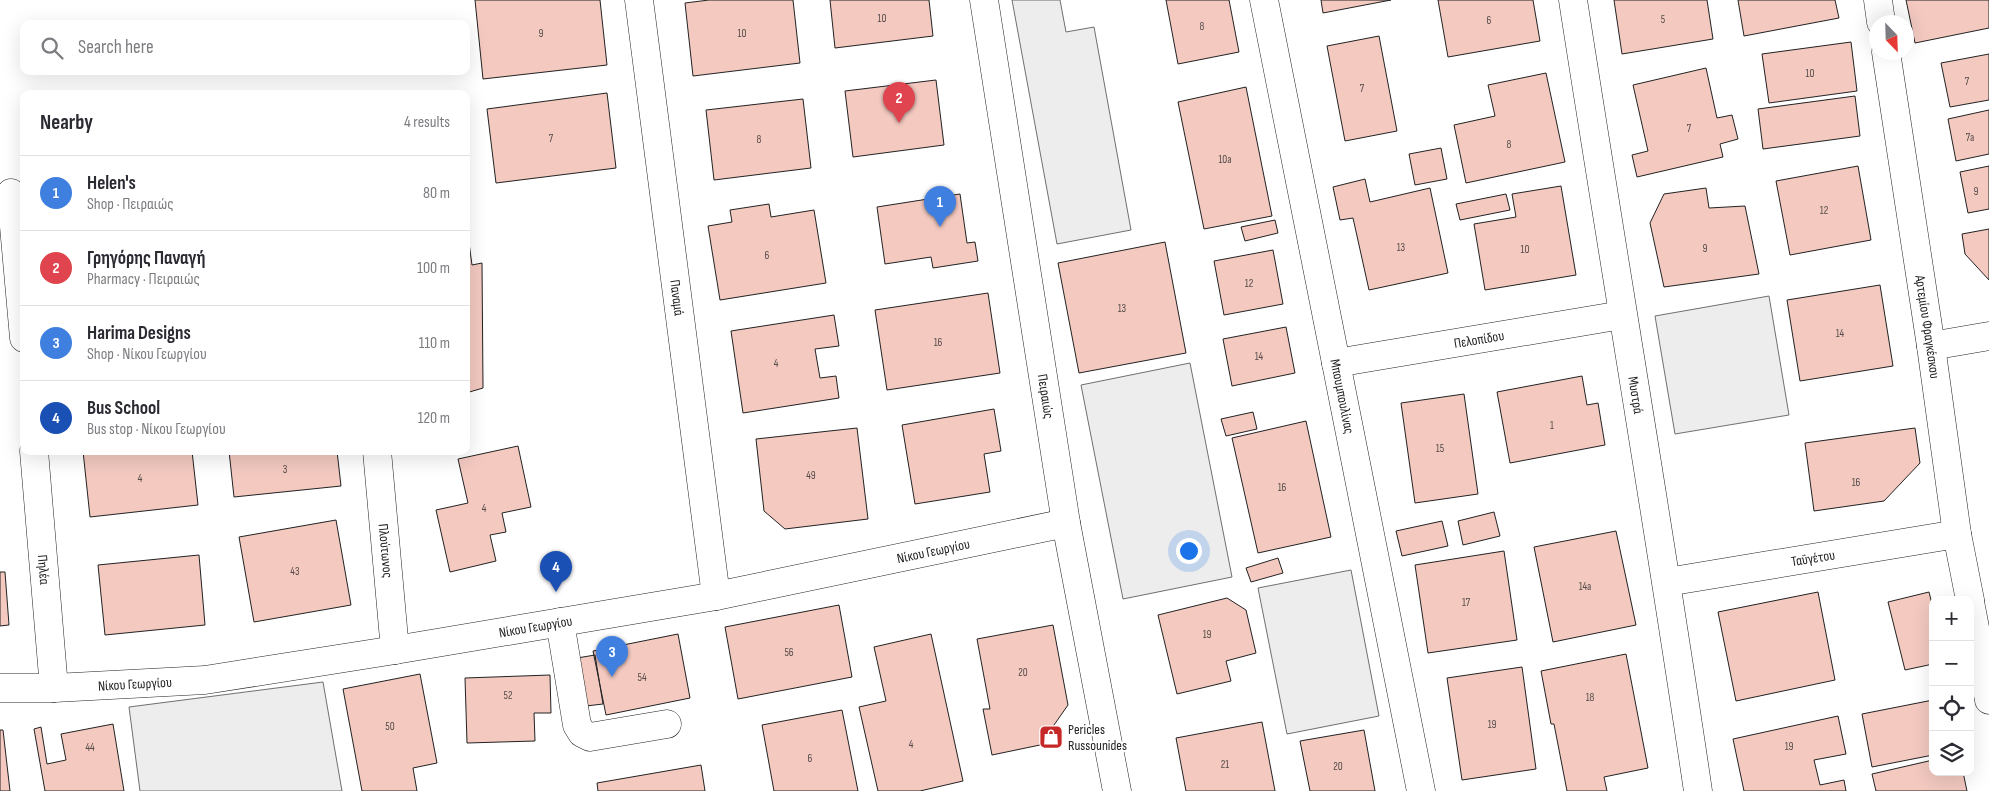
<!DOCTYPE html>
<meta charset="utf-8">
<style>
body{margin:0;font-family:"Sofia Sans Condensed",sans-serif;background:#f2f2f3;color:#2b2b33}
.controls{position:absolute;right:15px;bottom:15px;display:grid;overflow:hidden;border-radius:10px;box-shadow:0 5px 20px #0002}
.controls button{width:45px;height:45px;display:grid;place-items:center;padding:0;border:0;border-bottom:1px solid #e1e1e2;background:#fff;color:#2b2b33;font:25px sans-serif}
.compass{position:absolute;left:1869px;top:15px;width:45px;height:45px;border-radius:50%;background:#fff;box-shadow:0 5px 20px #0002;rotate:157deg}
.you{position:absolute;left:1188px;top:550px;width:18px;height:18px;margin:-12px;border:4px solid #fff;border-radius:50%;background:#1a73e8;box-shadow:0 0 0 8px #1a73e833}
.badge{display:grid;place-items:center;width:32px;height:32px;border-radius:50%;background:#c62828;color:#fff;font-size:16px;font-weight:700}
.pin{position:absolute;translate:-50% -41px;filter:drop-shadow(0 1px 2px #0008)}
.pin::after{content:'';position:absolute;top:26px;width:18px;height:15px;background:inherit;clip-path:polygon(0 0,100% 0,50% 100%)}
.list{margin:0;padding:0;list-style:none}
h2{display:flex;justify-content:space-between;align-items:center;height:65px;margin:0;padding:0 20px;font-size:21px}
h2 small{font-size:16px;font-weight:400;color:#7c7c81}
.list li{display:grid;grid-template-columns:32px 1fr auto;gap:15px;align-items:center;box-sizing:border-box;height:75px;padding:0 20px;border-top:1px solid #e1e1e2}
.list b{display:block;font-size:19px;white-space:nowrap}
.list p{margin:0;font-size:16px;white-space:nowrap;color:#7c7c81}
.list em{font-size:16px;font-style:normal;color:#7c7c81}
.icon{flex:none;width:28px;height:28px;fill:none;stroke:currentColor;stroke-width:2;stroke-linecap:round;stroke-linejoin:round}
.map{position:relative;flex:none;width:1989px;height:791px;overflow:hidden}
.search{position:absolute;background:#fff;box-shadow:0 5px 20px #0002;left:20px;top:20px;width:450px;height:55px;display:flex;align-items:center;gap:12px;box-sizing:border-box;padding:0 18px;border-radius:10px;color:#7c7c81;font-size:19px}
.panel{position:absolute;background:#fff;box-shadow:0 5px 20px #0002;left:20px;top:90px;width:450px;height:365px;border-radius:10px}
.map>svg:first-child{display:block}
</style>
<div class="map">
<svg width="1989" height="791" viewBox="0 0 1989 791">
<rect width="100%" height="100%" fill="#fff"/>
<path fill="#ededed" stroke="#6f6f6f" d="M 1012,0 L 1060,0 L 1066,32 L 1094,27 L 1131,230 L 1057,244 Z
M 1769,296 L 1789,415 L 1675,434 L 1655,316 Z
M 1190,363 L 1232,577 L 1123,599 L 1081,385 Z
M 1351,570 L 1379,716 L 1287,734 L 1258,588 Z
M 323,682 L 342,791 L 140,791 L 129,707 Z"/>
<path fill="#f3c9c0" stroke="#222" d="M 475,0 L 600,0 L 607,65 L 483,79 Z
M 709,0 L 793,0 L 800,63 L 693,76 L 685,3 Z
M 830,0 L 929,0 L 933,36 L 835,48 Z
M 1166,0 L 1229,0 L 1239,52 L 1178,64 Z
M 1321,0 L 1391,0 L 1323,13 Z
M 1438,0 L 1533,0 L 1540,41 L 1448,57 Z
M 1614,0 L 1707,0 L 1713,39 L 1622,54 Z
M 1738,0 L 1835,0 L 1839,18 L 1744,36 Z
M 1906,0 L 1989,0 L 1989,28 L 1915,43 Z
M 1379,36 L 1397,131 L 1345,141 L 1327,46 Z
M 1851,42 L 1857,91 L 1769,103 L 1762,54 Z
M 1989,54 L 1989,100 L 1950,107 L 1941,63 Z
M 1706,68 L 1717,118 L 1732,115 L 1738,139 L 1720,144 L 1723,157 L 1637,177 L 1632,155 L 1648,151 L 1633,85 Z
M 1546,73 L 1565,162 L 1466,183 L 1454,125 L 1495,116 L 1488,85 Z
M 936,80 L 944,145 L 853,157 L 845,91 Z
M 1246,87 L 1272,216 L 1204,229 L 1178,102 Z
M 607,93 L 616,168 L 496,183 L 487,109 Z
M 1855,96 L 1860,136 L 1763,149 L 1758,109 Z
M 803,99 L 811,168 L 714,180 L 706,110 Z
M 1989,110 L 1989,154 L 1956,161 L 1948,119 Z
M 1441,148 L 1447,179 L 1415,185 L 1409,154 Z
M 1858,166 L 1871,240 L 1790,255 L 1776,181 Z
M 1989,166 L 1989,209 L 1968,213 L 1960,172 Z
M 1365,179 L 1370,202 L 1430,188 L 1448,273 L 1369,290 L 1353,218 L 1340,220 L 1333,187 Z
M 1561,186 L 1576,275 L 1485,290 L 1474,224 L 1516,217 L 1512,194 Z
M 1706,188 L 1709,208 L 1745,206 L 1759,274 L 1664,287 L 1650,223 L 1664,194 Z
M 960,194 L 967,243 L 975,242 L 978,261 L 933,268 L 931,257 L 885,264 L 877,207 Z
M 1506,194 L 1510,210 L 1460,220 L 1456,204 Z
M 769,204 L 771,217 L 814,210 L 826,283 L 720,300 L 708,226 L 732,222 L 730,210 Z
M 1275,220 L 1278,233 L 1245,241 L 1241,227 Z
M 466,221 L 472,265 L 482,263 L 483,388 L 466,393 Z
M 1989,229 L 1989,280 L 1965,254 L 1962,234 Z
M 1165,242 L 1186,353 L 1079,373 L 1058,263 Z
M 1273,250 L 1283,304 L 1224,315 L 1214,261 Z
M 1880,285 L 1893,366 L 1800,381 L 1787,300 Z
M 988,293 L 1000,373 L 887,390 L 875,310 Z
M 834,315 L 839,346 L 815,349 L 820,378 L 836,376 L 839,398 L 743,413 L 731,331 Z
M 1286,327 L 1295,373 L 1232,386 L 1223,339 Z
M 1582,376 L 1587,405 L 1598,403 L 1605,445 L 1510,463 L 1497,392 Z
M 1464,394 L 1478,494 L 1415,503 L 1401,403 Z
M 994,409 L 1001,451 L 984,454 L 990,492 L 915,504 L 902,425 Z
M 1253,412 L 1257,429 L 1226,436 L 1221,419 Z
M 1306,421 L 1331,537 L 1258,553 L 1232,438 Z
M 857,428 L 868,519 L 785,529 L 764,511 L 756,439 Z
M 1915,428 L 1920,463 L 1884,501 L 1814,511 L 1805,443 Z
M 518,446 L 531,507 L 502,513 L 506,532 L 490,535 L 496,561 L 450,572 L 436,510 L 468,503 L 458,459 Z
M 83,451 L 192,451 L 198,505 L 90,517 Z
M 229,451 L 337,451 L 341,486 L 234,497 Z
M 1494,512 L 1500,536 L 1463,545 L 1458,521 Z
M 336,520 L 351,605 L 254,622 L 239,537 Z
M 1442,521 L 1448,546 L 1402,556 L 1396,531 Z
M 1616,531 L 1636,625 L 1553,642 L 1534,547 Z
M 1504,551 L 1517,640 L 1428,653 L 1415,565 Z
M 199,555 L 205,625 L 105,635 L 98,565 Z
M 1278,558 L 1283,573 L 1251,582 L 1246,568 Z
M 0,572 L 5,572 L 9,625 L 0,626 Z
M 1818,592 L 1835,680 L 1736,701 L 1718,612 Z
M 1929,592 L 1933,608 L 1933,664 L 1905,670 L 1888,602 Z
M 1227,598 L 1246,610 L 1256,653 L 1226,661 L 1231,681 L 1177,694 L 1158,615 Z
M 839,605 L 852,677 L 738,699 L 725,627 Z
M 1053,625 L 1068,705 L 1040,745 L 992,755 L 983,709 L 990,709 L 977,639 Z
M 678,634 L 690,698 L 606,715 L 593,651 Z
M 931,634 L 963,781 L 920,791 L 878,791 L 859,707 L 886,701 L 874,647 Z
M 1626,654 L 1648,768 L 1604,777 L 1607,791 L 1567,791 L 1554,724 L 1551,724 L 1541,671 Z
M 595,655 L 603,704 L 586,706 L 577,658 Z
M 1522,667 L 1536,769 L 1462,780 L 1447,678 Z
M 420,674 L 437,763 L 413,768 L 417,791 L 362,791 L 343,689 Z
M 550,675 L 551,713 L 534,713 L 535,741 L 467,743 L 465,678 Z
M 1933,700 L 1933,755 L 1872,767 L 1862,714 Z
M 842,710 L 858,791 L 774,791 L 762,725 Z
M 1838,716 L 1846,754 L 1814,760 L 1820,785 L 1844,780 L 1846,791 L 1744,791 L 1733,739 Z
M 1262,722 L 1275,791 L 1186,791 L 1176,738 Z
M 113,724 L 124,791 L 45,791 L 34,729 L 41,727 L 47,764 L 66,760 L 61,734 Z
M 0,730 L 3,730 L 10,791 L 0,791 Z
M 1364,730 L 1375,791 L 1310,791 L 1300,741 Z
M 1933,760 L 1933,772 L 1963,772 L 1967,791 L 1876,791 L 1872,774 Z
M 701,765 L 705,791 L 598,791 L 597,783 Z"/>
<g fill="none" stroke-linecap="round" stroke-linejoin="round">
<g stroke="#222" stroke-width="29">
<g id="minor">
<path id="s1" d="M 639,0 L 716,596"/>
<path id="s2" d="M 984,0 L 1066,523 L 1117,791"/>
<path id="s3" d="M 1264,0 L 1421,791"/>
<path id="s4" d="M 1573,0 C 1614,264 1659,527 1698,791"/>
<path d="M 1878,0 L 1881,22"/>
<path id="s5" d="M 1886,52 L 1931,346 L 1957,534 L 1970,600"/>
<path d="M 11,193 L 24,338"/>
<path d="M 1931,346 L 1989,336"/>
<path id="s6" d="M 1336,363 L 1622,315"/>
<path id="s7" d="M 34,451 L 54,688"/>
<path id="s8" d="M 377,451 L 395,650"/>
<path id="s9" d="M 1667,582 L 1957,534"/>
<path d="M 1970,602 L 1989,700"/>
<path d="M 560,622 L 577,725 L 582,733 L 590,737 L 667,724"/>
<path id="s10" d="M 0,688 L 54,688 L 205,680 L 395,650 L 716,596 L 1066,523"/>
</g>
</g>
<use href="#minor" stroke="#fff" stroke-width="28"/>
</g>
<defs>
<g id="shop-square" transform="scale(1.25)"><rect x="-9" y="-9" width="18" height="18" rx="4" fill="#c62828" stroke="#fff"/><path d="M-5-2.5h2.3a2.7 3.5 0 0 1 5.4 0H5L5.5 6h-11ZM-1.5-2.5h3a1.5 2.3 0 0 0-3 0Z" fill="#fff"/></g>
</defs>
<g fill-rule="evenodd">
<use href="#shop-square" x="1051" y="737"/>
</g>
<g text-anchor="middle" stroke-width="4" stroke-linejoin="round" paint-order="stroke">
<g font-size="11" fill="#564c4a">
<text x="882" y="22">10</text>
<text x="1663" y="23">5</text>
<text x="1489" y="24">6</text>
<text x="1202" y="30">8</text>
<text x="541" y="37">9</text>
<text x="742" y="37">10</text>
<text x="1810" y="77">10</text>
<text x="1967" y="85">7</text>
<text x="1362" y="92">7</text>
<text x="1689" y="132">7</text>
<text x="1970" y="141">7a</text>
<text x="551" y="142">7</text>
<text x="759" y="143">8</text>
<text x="1509" y="148">8</text>
<text x="1225" y="163">10a</text>
<text x="1976" y="195">9</text>
<text x="1824" y="214">12</text>
<text x="1401" y="251">13</text>
<text x="1705" y="252">9</text>
<text x="1525" y="253">10</text>
<text x="767" y="259">6</text>
<text x="1249" y="287">12</text>
<text x="1122" y="312">13</text>
<text x="1840" y="337">14</text>
<text x="938" y="346">16</text>
<text x="1259" y="360">14</text>
<text x="776" y="367">4</text>
<text x="1552" y="429">1</text>
<text x="1440" y="452">15</text>
<text x="285" y="473">3</text>
<text x="811" y="479">49</text>
<text x="140" y="482">4</text>
<text x="1856" y="486">16</text>
<text x="1282" y="491">16</text>
<text x="484" y="512">4</text>
<text x="295" y="575">43</text>
<text x="1585" y="590">14a</text>
<text x="1466" y="606">17</text>
<text x="1207" y="638">19</text>
<text x="789" y="656">56</text>
<text x="1023" y="676">20</text>
<text x="642" y="681">54</text>
<text x="508" y="699">52</text>
<text x="1590" y="701">18</text>
<text x="1492" y="728">19</text>
<text x="390" y="730">50</text>
<text x="911" y="748">4</text>
<text x="1789" y="750">19</text>
<text x="90" y="751">44</text>
<text x="810" y="762">6</text>
<text x="1225" y="768">21</text>
<text x="1338" y="770">20</text>
</g>
<g font-size="14" fill="#222" stroke="#fff">
<text dy="5" stroke="none"><textPath href="#s1" startOffset="300">Παναμά</textPath></text>
<text dy="5" stroke="none"><textPath href="#s5" startOffset="278">Αρτεμίου Φραγκέσκου</textPath></text>
<text dy="5" stroke="none"><textPath href="#s6" startOffset="145">Πελοπίδου</textPath></text>
<text dy="5" stroke="none"><textPath href="#s4" startOffset="400">Μυστρά</textPath></text>
<text dy="5" stroke="none"><textPath href="#s2" startOffset="401">Πειραιώς</textPath></text>
<text dy="5" stroke="none"><textPath href="#s3" startOffset="404">Μπουμπουλίνας</textPath></text>
<text dy="5" stroke="none"><textPath href="#s10" startOffset="945">Νίκου Γεωργίου</textPath></text>
<text dy="5" stroke="none"><textPath href="#s8" startOffset="100">Πλούτωνος</textPath></text>
<text dy="5" stroke="none"><textPath href="#s9" startOffset="148">Ταϋγέτου</textPath></text>
<text dy="5" stroke="none"><textPath href="#s7" startOffset="119">Πηλέα</textPath></text>
<text dy="5" stroke="none"><textPath href="#s10" startOffset="540">Νίκου Γεωργίου</textPath></text>
<text dy="5" stroke="none"><textPath href="#s10" startOffset="135">Νίκου Γεωργίου</textPath></text>
</g>
<g font-size="14" fill="#222" stroke="#fff" text-anchor="start">
<text x="1068" y="734">Pericles<tspan x="1068" dy="16">Russounides</tspan></text>
</g>
</g>
</svg>
<div class="controls">
<button>+</button>
<button>−</button>
<button><svg class="icon" aria-label="locate" viewBox="0 0 24 24"><circle cx="12" cy="12" r="6"/><path d="M12 2v4M12 18v4M2 12h4M18 12h4"/></svg></button>
<button><svg class="icon" aria-label="layers" viewBox="0 0 24 24"><path d="M12 4l9 5-9 5-9-5zM3 14l9 5 9-5"/></svg></button>
</div>
<svg class="compass" viewBox="-18 -18 36 36"><path d="M0-13l5 13h-10z" fill="#e53935"/><path d="M0 13l5-13h-10z" fill="#7c7c81"/></svg>
<div class="you"></div>
<div class="pin badge" style="left:940px;top:227px;background:#3f7fe0">1</div>
<div class="pin badge" style="left:899px;top:123px;background:#e0444e">2</div>
<div class="pin badge" style="left:612px;top:677px;background:#3f7fe0">3</div>
<div class="pin badge" style="left:556px;top:592px;background:#1a4fb4">4</div>
<div class="search"><svg class="icon" aria-label="search" viewBox="0 0 24 24"><circle cx="10" cy="10" r="6"/><path d="M15 15l6 6"/></svg>Search here</div>
<section class="panel">
<h2>Nearby<small>4 results</small></h2>
<ul class="list">
<li><span class="badge" style="background:#3f7fe0">1</span><div><b>Helen's</b><p>Shop · Πειραιώς</p></div><em>80 m</em></li>
<li><span class="badge" style="background:#e0444e">2</span><div><b>Γρηγόρης Παναγή</b><p>Pharmacy · Πειραιώς</p></div><em>100 m</em></li>
<li><span class="badge" style="background:#3f7fe0">3</span><div><b>Harima Designs</b><p>Shop · Νίκου Γεωργίου</p></div><em>110 m</em></li>
<li><span class="badge" style="background:#1a4fb4">4</span><div><b>Bus School</b><p>Bus stop · Νίκου Γεωργίου</p></div><em>120 m</em></li>
</ul>
</section>
</div>
